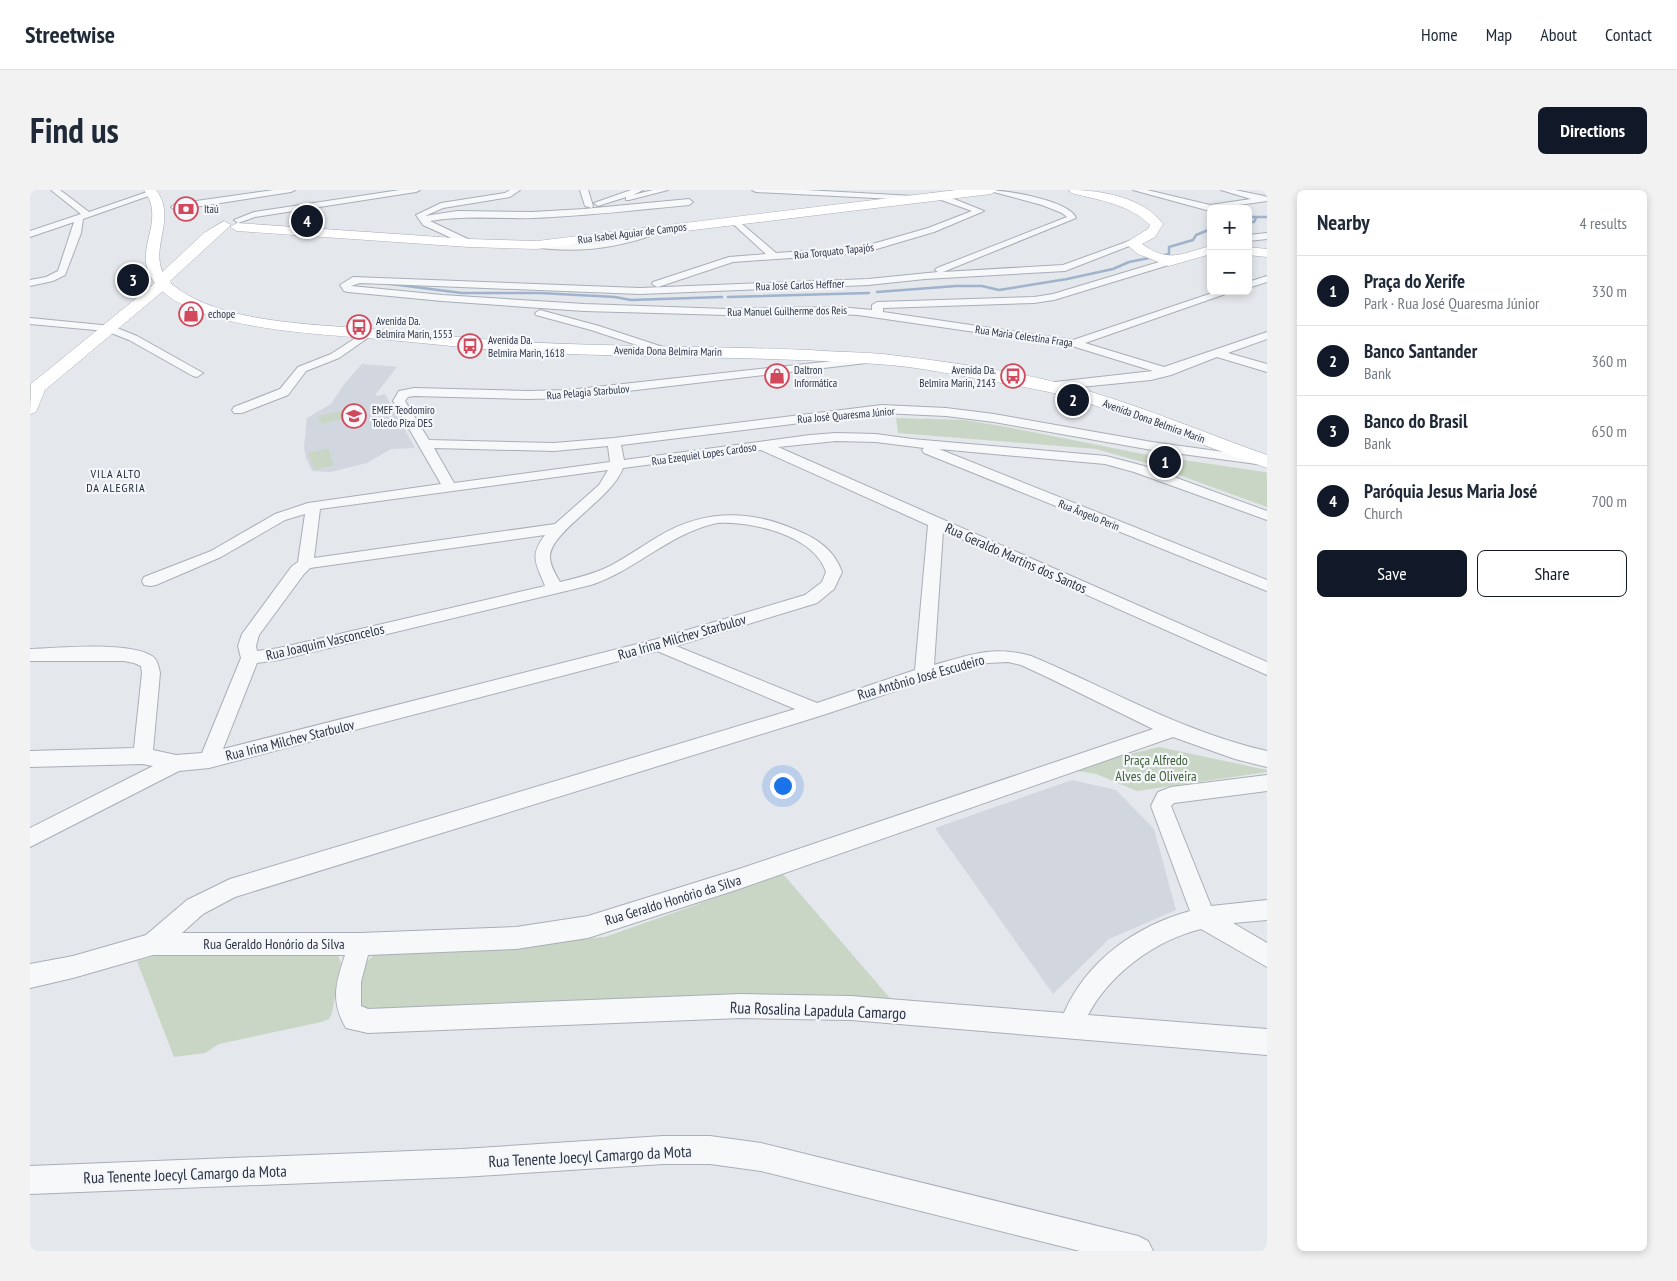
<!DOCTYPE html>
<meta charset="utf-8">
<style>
body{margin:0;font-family:"PT Sans Narrow",sans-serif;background:#f2f2f3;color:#1f2937}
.controls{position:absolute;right:15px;top:15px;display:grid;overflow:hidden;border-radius:8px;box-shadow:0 2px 8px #0003}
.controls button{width:45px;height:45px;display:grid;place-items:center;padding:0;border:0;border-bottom:1px solid #e0e1e3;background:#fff;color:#1f2937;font:25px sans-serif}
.you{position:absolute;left:752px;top:595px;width:18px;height:18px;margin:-12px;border:4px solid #fff;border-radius:50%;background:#1a73e8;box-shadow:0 0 0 8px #1a73e833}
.badge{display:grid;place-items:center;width:32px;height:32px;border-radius:50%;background:#111827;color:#fff;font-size:16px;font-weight:700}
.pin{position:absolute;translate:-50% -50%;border:2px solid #fff;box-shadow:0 1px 5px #0006}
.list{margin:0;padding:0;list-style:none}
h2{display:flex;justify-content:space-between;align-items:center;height:65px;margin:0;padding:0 20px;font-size:21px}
h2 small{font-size:16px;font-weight:400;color:#747a83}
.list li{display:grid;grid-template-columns:32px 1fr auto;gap:15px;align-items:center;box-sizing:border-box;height:70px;padding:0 20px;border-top:1px solid #e0e1e3}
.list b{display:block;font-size:19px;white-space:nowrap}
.list p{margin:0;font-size:16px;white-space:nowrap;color:#747a83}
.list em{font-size:16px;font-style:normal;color:#747a83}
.actions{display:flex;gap:10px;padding:15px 20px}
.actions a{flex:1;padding:11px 0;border:1px solid #111827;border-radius:8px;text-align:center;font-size:18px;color:#111827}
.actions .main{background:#111827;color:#fff}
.map{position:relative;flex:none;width:1237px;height:1061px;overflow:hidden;border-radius:8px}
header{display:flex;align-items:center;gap:30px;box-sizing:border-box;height:70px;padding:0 25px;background:#fff;border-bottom:1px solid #e0e1e3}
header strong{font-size:24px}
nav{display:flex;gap:28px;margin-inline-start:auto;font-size:18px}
.intro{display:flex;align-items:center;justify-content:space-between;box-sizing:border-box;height:120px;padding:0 30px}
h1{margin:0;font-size:35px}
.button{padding:12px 22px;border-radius:8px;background:#111827;color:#fff;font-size:18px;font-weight:700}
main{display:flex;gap:30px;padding:0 30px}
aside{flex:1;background:#fff;border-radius:8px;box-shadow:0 2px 8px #0003}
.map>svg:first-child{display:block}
</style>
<header>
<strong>Streetwise</strong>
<nav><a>Home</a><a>Map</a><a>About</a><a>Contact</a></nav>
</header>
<div class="intro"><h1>Find us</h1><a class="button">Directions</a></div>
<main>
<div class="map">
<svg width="1237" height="1061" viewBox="0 0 1237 1061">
<rect width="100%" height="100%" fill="#e4e7ec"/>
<path fill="#d2d6de" d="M 332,174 L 367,177 L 345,205 L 349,206 L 355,204 L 385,258 L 361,259 L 337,273 L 300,282 L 282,281 L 276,268 L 274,257 L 277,228 L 301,214 L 315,193 Z
M 1042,590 L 1086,600 L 1124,639 L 1146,720 L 1079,749 L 1023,804 L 905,638 Z"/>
<path fill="#c9d6c5" d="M 317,220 L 320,227 L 292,234 L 288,226 Z
M 866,228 L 934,230 L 977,237 L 1113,264 L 1235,282 L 1237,283 L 1237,317 L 1116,273 L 1066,259 L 868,243 Z
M 298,258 L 304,275 L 284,280 L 278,263 Z
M 1129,557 L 1237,580 L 1237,582 L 1107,601 L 1066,584 L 1036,579 Z
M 753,684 L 865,814 L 334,824 L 326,804 L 335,773 L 344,765 L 575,747 Z
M 128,765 L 308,766 L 311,773 L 302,823 L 299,829 L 291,832 L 189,854 L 175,863 L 144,867 L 107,771 Z"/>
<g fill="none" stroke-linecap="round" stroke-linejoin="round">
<path stroke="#9fb4cc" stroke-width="2.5" d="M 1218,27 L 1237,27
M 1218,32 L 1224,32 L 1226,28
M 1130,66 L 1139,64 L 1139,57 L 1163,50 L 1166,45 L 1181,39
M 353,93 L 432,103 L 510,103 L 585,107 L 601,110 L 692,107
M 847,102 L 926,96 L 952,96 L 969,100 L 1037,89 L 1083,79 L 1099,72 L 1119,68
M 698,107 L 839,103"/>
<g stroke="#a9aeb7" stroke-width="2">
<path id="street" d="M 21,0 L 30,0 L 59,22 L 120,1 L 127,3 L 53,29 L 51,43 L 35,85 L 23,91 L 0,96 L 0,90 L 16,87 L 28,81 L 44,32 L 0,47 L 0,41 L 51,24 Z
M 244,0 L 265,0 L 261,2 L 145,20 L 141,17 L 145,14 Z
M 370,0 L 390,0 L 386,2 L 225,27 L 208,33 L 204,30 L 224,22 Z
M 480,0 L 490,0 L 480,7 L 413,18 L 395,26 L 427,21 L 502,22 L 554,19 L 659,9 L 663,12 L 659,15 C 607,20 555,26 503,28 C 466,29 436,25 400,31 L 442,51 L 442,55 L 439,56 L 393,35 L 386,25 L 411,13 L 475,3 Z
M 550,0 L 558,0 L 563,16 L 562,18 L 555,16 Z
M 601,0 L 613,0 L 603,5 L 623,0 L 638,0 L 599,10 L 596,10 L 596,7 L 568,16 L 564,13 Z
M 722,0 L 775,0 L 884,6 L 888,8 L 884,10 L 726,2 Z
M 956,0 C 974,0 1039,10 1046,28 L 913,82 L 1033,75 L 1099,51 L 1102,50 L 1107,53 L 1035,81 L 895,89 L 838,95 L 610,104 L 330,93 L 321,96 L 412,105 L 554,114 L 697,119 L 809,117 L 842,120 L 842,115 L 847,112 L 1004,107 L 1023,104 L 1139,69 L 1144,72 L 1142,74 L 1024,110 L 1004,113 L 853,118 L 853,122 L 1043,150 L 1188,101 L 1204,101 L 1055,153 L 1134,177 L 1237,142 L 1237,149 L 1198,163 L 1237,174 L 1237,182 L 1187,167 L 1141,185 L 1121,190 L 1020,200 L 1016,199 L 1014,196 L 1016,193 L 1123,181 L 1042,156 L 828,125 L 791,123 L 697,125 L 554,121 L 412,111 L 318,102 L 314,101 L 310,95 L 323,87 L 610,98 L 838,89 L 908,82 L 905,80 L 907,78 L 1037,27 L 1032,23 L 1012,15 Z
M 1103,0 L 1117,0 L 1180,15 L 1221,9 L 1191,0 L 1205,0 L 1234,6 L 1237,7 L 1237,11 L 1181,19 L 1180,21 Z
M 903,3 L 909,3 L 954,21 L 904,42 L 833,63 L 703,72 L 631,96 L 627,97 L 622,94 L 623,92 L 699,67 L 736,64 L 702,33 L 702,29 L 705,28 L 746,63 L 832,57 L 898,38 L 942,21 L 903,7 Z
M 626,38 L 629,39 L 629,43 C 593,56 559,62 521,59 C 514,58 507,59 502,55 L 507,52 C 532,54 556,56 581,51 C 597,49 611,42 626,38 Z
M 1237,43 L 1237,49 L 1218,51 L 1218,45 Z
M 1237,86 L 1237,92 L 1218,98 L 1218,92 Z
M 510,120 L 569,136 L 639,159 L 641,161 L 639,163 L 631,163 L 561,140 L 506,125 L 505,123 Z
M 0,128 L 82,136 L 107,146 L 173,183 L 167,187 L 163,186 L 99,150 L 76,141 L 0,134 Z
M 338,140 L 342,141 L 344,143 L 342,145 L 309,168 L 276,181 L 258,205 L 212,223 L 204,223 L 202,220 L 204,217 L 250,199 L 268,177 L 301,164 Z
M 849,166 L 855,169 L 853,171 L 538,208 L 498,209 L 384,206 L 378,207 L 375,211 L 399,250 L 524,253 L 584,248 L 852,215 L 916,218 L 964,224 L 1122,252 L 1237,268 L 1237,274 L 1234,275 L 1122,260 L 964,232 L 916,226 L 852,223 L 591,255 L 594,270 L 780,245 L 806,243 L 846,244 L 882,249 L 1076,266 L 1114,276 L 1237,321 L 1237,330 L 1104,282 L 1075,274 L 909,259 L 1237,390 L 1237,401 L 894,263 L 892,260 L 894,258 L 846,252 L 806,251 L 748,257 L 1237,472 L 1237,485 L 913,341 L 904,475 C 939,465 964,455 1001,466 C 1080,499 1153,542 1237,561 L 1237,577 L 1205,569 L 1143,547 L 709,699 L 558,748 L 486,759 L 338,765 L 331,792 L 331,816 L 338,819 L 711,804 L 821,806 L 1034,823 C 1057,770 1106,736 1160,721 L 1121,616 L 1128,602 L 1141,597 L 1237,585 L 1237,601 L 1144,613 L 1141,616 L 1181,716 L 1237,710 L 1237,730 L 1203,733 L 1237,753 L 1237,777 L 1171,739 C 1126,750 1080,783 1058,825 L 1237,839 L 1237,865 L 821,830 L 711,828 L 338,843 L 316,838 C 300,811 306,793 315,765 L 123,765 L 43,788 L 0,798 L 0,774 L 43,766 L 116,745 L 157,710 L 200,689 L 765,519 L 627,461 L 179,578 L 149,581 L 0,657 L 0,638 L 123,576 L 113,574 L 0,577 L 0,561 L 104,558 L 112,483 L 111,476 L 104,473 L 94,471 L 0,471 L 0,459 C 29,458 98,451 122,466 C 127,469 129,477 130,483 L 123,560 L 146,565 L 172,563 L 211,468 L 208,456 L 212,444 L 262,376 L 268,372 L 275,324 L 255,330 L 191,367 L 126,395 L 120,396 L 114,395 L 112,391 L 114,387 L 181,361 L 245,324 L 278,313 L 411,294 L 363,211 L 369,201 L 384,198 L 498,201 L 538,200 ZM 578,256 L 580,272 L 424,293 L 404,258 L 524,261 ZM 731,260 L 898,335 L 885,480 L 787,513 L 646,456 L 787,413 L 804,399 L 812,382 C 804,360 788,349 766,340 C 719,319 673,320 629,346 C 612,356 597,367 580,376 C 564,384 547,388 530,392 C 526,385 520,376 520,367 C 519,342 582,309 593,278 ZM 578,280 L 569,295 L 525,334 L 284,368 L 290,319 ZM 687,333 C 721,331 784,345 796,382 L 792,392 L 775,405 L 627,449 L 193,559 L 227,473 L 249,470 L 561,395 C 606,380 640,343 687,333 ZM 515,345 C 499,366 506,373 515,396 L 249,458 L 227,461 L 226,456 L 229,445 L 274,384 L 280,378 ZM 978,472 L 991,475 L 1019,488 L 1123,539 L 709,679 L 558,726 L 486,737 L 330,743 L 152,743 L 173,724 L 205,707 L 793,525 L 898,490 L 957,473 Z
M 633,946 L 680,946 L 731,953 L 1108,1046 L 1118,1051 L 1123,1061 L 1050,1061 L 731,981 L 680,974 L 633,974 L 432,987 L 0,1004 L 0,976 L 432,959 Z"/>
</g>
<g stroke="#a9aeb7" stroke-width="1">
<path id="secondary" d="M 926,0 L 967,0 L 961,4 L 507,59 L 439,57 L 207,41 L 200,37 L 207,33 L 439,49 L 507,51 Z
M 1039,0 C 1071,0 1113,7 1133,34 L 1125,47 L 1112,54 C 1140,74 1151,63 1181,56 L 1181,64 L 1139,76 L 1108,64 L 1095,53 L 1118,39 L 1120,35 C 1099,14 1069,10 1041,3 Z
M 194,31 L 201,35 L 140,91 L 141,93 L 139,96 L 15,200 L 6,222 L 0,224 L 1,194 L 125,93 L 124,91 L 126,88 L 174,43 Z
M 1218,57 L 1237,59 L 1237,67 L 1218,65 Z"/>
</g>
<g stroke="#a3abb8" stroke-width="1">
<path id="primary" d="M 114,0 L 126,0 C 151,32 109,67 144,96 C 191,133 282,134 340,139 C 390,143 441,149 492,152 C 588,157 684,156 780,160 C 804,162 829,162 853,164 C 919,172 996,182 1058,201 C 1119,219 1178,244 1237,265 L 1237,278 L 1047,209 C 1015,200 982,195 950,189 C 916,183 881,176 847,174 C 729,166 611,168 493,162 C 445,159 396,153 348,149 C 291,144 175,140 132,101 C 93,64 140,36 114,0 Z"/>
</g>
<use href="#street" fill="#f7f8fa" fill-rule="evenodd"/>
<use href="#secondary" fill="#fff" fill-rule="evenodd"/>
<use href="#primary" fill="#fff" fill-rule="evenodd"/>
</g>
<defs>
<g id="bank-ring" transform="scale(1.25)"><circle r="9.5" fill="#f4f6f9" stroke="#d1495b" stroke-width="1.5"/><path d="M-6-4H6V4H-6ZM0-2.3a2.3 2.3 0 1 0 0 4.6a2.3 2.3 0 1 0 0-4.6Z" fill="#d1495b"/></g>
<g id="shop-ring" transform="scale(1.25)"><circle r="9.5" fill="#f4f6f9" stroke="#d1495b" stroke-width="1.5"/><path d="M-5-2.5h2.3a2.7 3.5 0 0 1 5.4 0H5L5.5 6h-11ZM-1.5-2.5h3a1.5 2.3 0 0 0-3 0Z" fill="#d1495b"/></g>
<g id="bus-ring" transform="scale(1.25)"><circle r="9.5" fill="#f4f6f9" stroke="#d1495b" stroke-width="1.5"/><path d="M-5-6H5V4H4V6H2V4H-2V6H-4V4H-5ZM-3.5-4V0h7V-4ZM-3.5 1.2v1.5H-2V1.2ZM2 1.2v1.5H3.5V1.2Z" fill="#d1495b"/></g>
<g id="school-ring" transform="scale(1.25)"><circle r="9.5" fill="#f4f6f9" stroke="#d1495b" stroke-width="1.5"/><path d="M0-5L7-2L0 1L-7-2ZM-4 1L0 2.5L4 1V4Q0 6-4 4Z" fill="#d1495b"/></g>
</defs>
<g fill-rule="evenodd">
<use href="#bank-ring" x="156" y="19"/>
<use href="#shop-ring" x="161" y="124"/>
<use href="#bus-ring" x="329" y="137"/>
<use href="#bus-ring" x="440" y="156"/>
<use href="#shop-ring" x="747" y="186"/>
<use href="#bus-ring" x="983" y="186"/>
<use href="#school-ring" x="324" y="226"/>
</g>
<g text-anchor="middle" stroke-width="4.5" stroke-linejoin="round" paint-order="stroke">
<g font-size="11" fill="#2b3445" stroke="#f4f6f9" text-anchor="start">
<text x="174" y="23">Itaú</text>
<text x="178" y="128">echope</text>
<text x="346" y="135">Avenida Da.<tspan x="346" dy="13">Belmira Marin, 1553</tspan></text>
<text x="458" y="154">Avenida Da.<tspan x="458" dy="13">Belmira Marin, 1618</tspan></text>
<text x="764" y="184">Daltron<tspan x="764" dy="13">Informática</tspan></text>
<text x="966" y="184" text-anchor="end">Avenida Da.<tspan x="966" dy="13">Belmira Marin, 2143</tspan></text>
<text x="342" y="224">EMEF Teodomiro<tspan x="342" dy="13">Toledo Piza DES</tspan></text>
</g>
<g font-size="11" fill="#2b3445" stroke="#f4f6f9">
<text transform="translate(602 43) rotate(-7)" y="4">Rua Isabel Aguiar de Campos</text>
<text transform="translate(804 61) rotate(-6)" y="4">Rua Torquato Tapajós</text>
<text transform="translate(770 95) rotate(-2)" y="4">Rua José Carlos Heffner</text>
<text transform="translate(757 121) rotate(-1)" y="4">Rua Manuel Guilherme dos Reis</text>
<text transform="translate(994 146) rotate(8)" y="4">Rua Maria Celestina Fraga</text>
<text transform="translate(638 161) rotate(1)" y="4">Avenida Dona Belmira Marin</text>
<text transform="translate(558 202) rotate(-5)" y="4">Rua Pelagia Starbulov</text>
<text transform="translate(816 225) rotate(-5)" y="4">Rua José Quaresma Júnior</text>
<text transform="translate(1124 231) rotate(20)" y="4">Avenida Dona Belmira Marin</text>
<text transform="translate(674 264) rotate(-8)" y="4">Rua Ezequiel Lopes Cardoso</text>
<text transform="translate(1059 325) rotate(22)" y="4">Rua Ângelo Perin</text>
</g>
<g font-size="12" letter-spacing="1" fill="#1d2536" stroke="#f4f6f9">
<text x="86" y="288">VILA ALTO<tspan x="86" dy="14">DA ALEGRIA</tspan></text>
</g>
<g font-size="14" fill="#2b3445" stroke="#f4f6f9">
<text transform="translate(986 368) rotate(24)" y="5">Rua Geraldo Martins dos Santos</text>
<text transform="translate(652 447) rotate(-16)" y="5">Rua Irina Milchev Starbulov</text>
<text transform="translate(295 452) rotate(-13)" y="5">Rua Joaquim Vasconcelos</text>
<text transform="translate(891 487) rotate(-16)" y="5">Rua Antônio José Escudeiro</text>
<text transform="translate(260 550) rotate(-14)" y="5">Rua Irina Milchev Starbulov</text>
<text transform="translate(643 710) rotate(-17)" y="5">Rua Geraldo Honório da Silva</text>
<text x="244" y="759">Rua Geraldo Honório da Silva</text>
</g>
<g font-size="14" fill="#3f6138" stroke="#f4f6f9">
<text x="1126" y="575">Praça Alfredo<tspan x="1126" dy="16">Alves de Oliveira</tspan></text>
</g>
<g font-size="16" fill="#2b3445" stroke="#f4f6f9">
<text transform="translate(788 820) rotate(2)" y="6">Rua Rosalina Lapadula Camargo</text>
<text transform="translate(560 966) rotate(-3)" y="6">Rua Tenente Joecyl Camargo da Mota</text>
<text transform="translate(155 984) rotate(-2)" y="6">Rua Tenente Joecyl Camargo da Mota</text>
</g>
</g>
</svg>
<div class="controls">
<button>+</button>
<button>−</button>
</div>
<div class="you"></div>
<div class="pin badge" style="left:1135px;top:272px">1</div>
<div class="pin badge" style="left:1043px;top:210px">2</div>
<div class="pin badge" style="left:103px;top:90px">3</div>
<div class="pin badge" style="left:277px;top:31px">4</div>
</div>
<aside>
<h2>Nearby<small>4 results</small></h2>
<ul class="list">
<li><span class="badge">1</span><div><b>Praça do Xerife</b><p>Park · Rua José Quaresma Júnior</p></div><em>330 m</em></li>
<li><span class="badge">2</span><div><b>Banco Santander</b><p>Bank</p></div><em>360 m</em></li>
<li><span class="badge">3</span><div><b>Banco do Brasil</b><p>Bank</p></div><em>650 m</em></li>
<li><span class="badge">4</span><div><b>Paróquia Jesus Maria José</b><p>Church</p></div><em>700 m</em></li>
</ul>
<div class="actions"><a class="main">Save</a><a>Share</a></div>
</aside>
</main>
